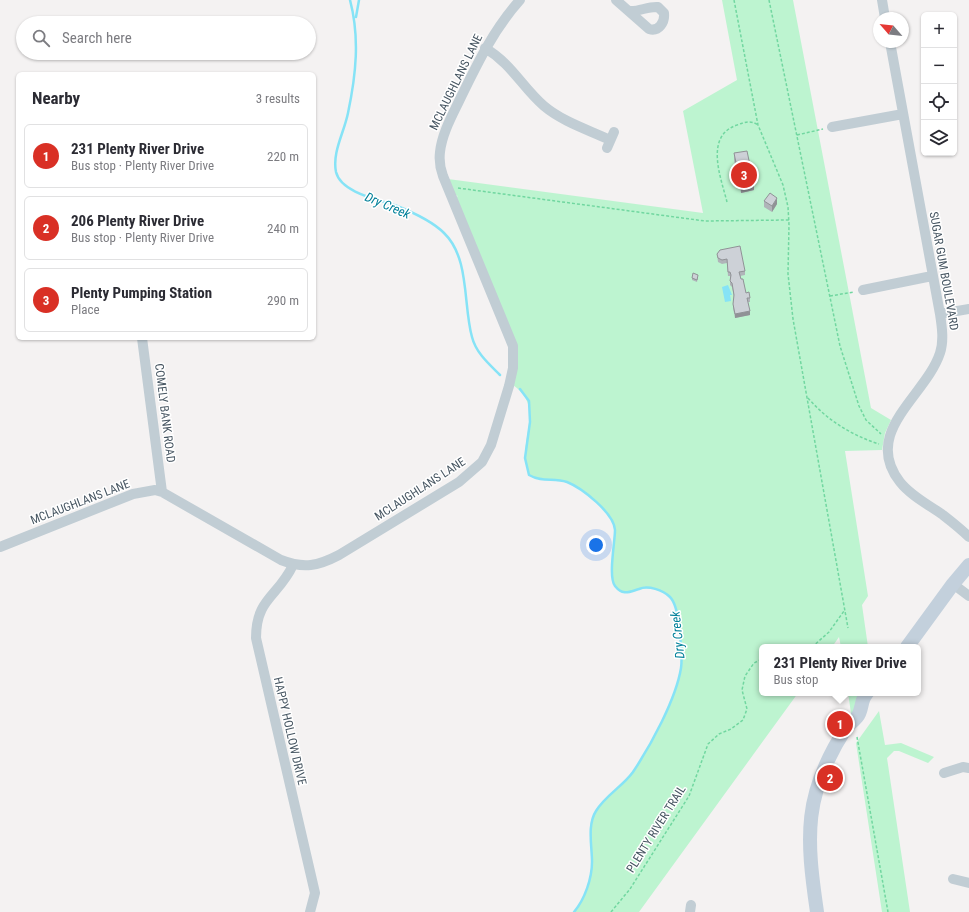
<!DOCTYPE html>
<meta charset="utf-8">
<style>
body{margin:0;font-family:"Roboto Condensed",sans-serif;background:#f2f2f3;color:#2b2b33}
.controls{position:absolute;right:12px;top:12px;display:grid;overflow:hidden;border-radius:6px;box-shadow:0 1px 3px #0004}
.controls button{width:36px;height:36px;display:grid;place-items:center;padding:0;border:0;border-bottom:1px solid #e1e1e2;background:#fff;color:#2b2b33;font:20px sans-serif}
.compass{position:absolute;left:873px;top:12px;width:36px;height:36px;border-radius:50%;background:#fff;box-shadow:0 1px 3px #0004;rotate:298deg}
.you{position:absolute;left:596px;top:545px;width:14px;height:14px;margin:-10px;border:3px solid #fff;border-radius:50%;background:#1a73e8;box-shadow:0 0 0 6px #1a73e833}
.badge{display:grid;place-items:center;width:26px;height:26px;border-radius:50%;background:#d93025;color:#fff;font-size:13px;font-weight:700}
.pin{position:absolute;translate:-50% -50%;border:2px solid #fff;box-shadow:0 1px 4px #0006}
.popup{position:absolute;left:759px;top:644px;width:162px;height:52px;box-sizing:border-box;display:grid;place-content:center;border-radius:6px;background:#fff;filter:drop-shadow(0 1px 3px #0005);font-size:13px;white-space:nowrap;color:#7c7c81}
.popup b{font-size:15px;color:#2b2b33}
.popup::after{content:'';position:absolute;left:50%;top:100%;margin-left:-8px;border:8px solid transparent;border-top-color:#fff}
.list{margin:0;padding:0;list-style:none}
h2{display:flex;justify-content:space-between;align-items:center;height:52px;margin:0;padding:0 16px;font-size:17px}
h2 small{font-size:13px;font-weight:400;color:#7c7c81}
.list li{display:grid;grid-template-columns:26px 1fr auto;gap:12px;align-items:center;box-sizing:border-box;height:64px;margin:0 8px 8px;padding:0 8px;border:1px solid #e1e1e2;border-radius:6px}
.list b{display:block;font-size:15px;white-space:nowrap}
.list p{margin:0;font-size:13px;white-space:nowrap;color:#7c7c81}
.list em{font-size:13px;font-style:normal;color:#7c7c81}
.icon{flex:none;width:22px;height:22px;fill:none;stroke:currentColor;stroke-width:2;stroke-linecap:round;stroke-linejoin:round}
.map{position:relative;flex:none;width:969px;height:912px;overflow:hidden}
.search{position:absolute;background:#fff;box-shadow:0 1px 3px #0004;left:16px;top:16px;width:300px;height:44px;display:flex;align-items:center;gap:10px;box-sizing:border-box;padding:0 14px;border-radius:22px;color:#7c7c81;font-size:15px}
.panel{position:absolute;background:#fff;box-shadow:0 1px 3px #0004;left:16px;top:72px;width:300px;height:268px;border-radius:6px}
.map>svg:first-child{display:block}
</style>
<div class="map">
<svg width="969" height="912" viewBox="0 0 969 912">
<rect width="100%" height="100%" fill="#f4f2f2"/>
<path fill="#bdf4d0" d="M 722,0 L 793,0 L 871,408 L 891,420 L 885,433 L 882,450 L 845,451 L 868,596 L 862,605 L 868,647 L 841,647 L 839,637 L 832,647 L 762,647 L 762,693 L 798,693 L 639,912 L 574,912 C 585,899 592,878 592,862 C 592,846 587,825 596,811 C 605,796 623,786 633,772 C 651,745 676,699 681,668 C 683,654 680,639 679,625 C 678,617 676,603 670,597 C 663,590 652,588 642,588 C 630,589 626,600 615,586 C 608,577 615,542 615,530 C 614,513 582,488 567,482 C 554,477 543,483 529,475 C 528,469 525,462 525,456 C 525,430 541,404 513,385 L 517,364 L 456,197 L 458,196 L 454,195 L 448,179 L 703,213 L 683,111 L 737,80 Z
M 848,693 L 863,693 L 854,713 L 851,713 Z
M 879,711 L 885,745 L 901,743 L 934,757 L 928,763 L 899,751 L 894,751 L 887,758 L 910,912 L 882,912 L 856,743 Z"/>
<path fill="#86e3f6" d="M 728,285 L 732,295 L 730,295 L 731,301 L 725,302 L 722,287 Z"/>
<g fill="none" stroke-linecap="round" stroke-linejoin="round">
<path stroke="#86e3f6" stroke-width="2.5" d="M 350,0 C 360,38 356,75 348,113 C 344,133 332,152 336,172 C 341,193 380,200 397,206 C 412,212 433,222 444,233 C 470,258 463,305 472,337 C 476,353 489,364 500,375
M 356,17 L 359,0
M 520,389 L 529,401 L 530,422 L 525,458 L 529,475 C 543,483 554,477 567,482 C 582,488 614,513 615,530 C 615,542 608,577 615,586 C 623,596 629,592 639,589 C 648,585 663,590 670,597 C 676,603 678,617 679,625 C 680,639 683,654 681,668 C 676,699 651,745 633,772 C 623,786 605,796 596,811 C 587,825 592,846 592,862 C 592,878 585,899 574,912"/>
<path stroke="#71d7a0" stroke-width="1.5" stroke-dasharray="3 2" stroke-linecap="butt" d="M 734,0 L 758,125 L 783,185 L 788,207 L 789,225 L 788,274 L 793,319 L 848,628
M 769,0 L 840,346 L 859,406 L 866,420 L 881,434
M 797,135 L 823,129
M 458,188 L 705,221 L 789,220
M 727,202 C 721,178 704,136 737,125 C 745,122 751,120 758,125
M 830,296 L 854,292
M 808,398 C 827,420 851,435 879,444
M 812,647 L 829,632 L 844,611
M 857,737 L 888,912
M 611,912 L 630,889 L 689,796 L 708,744 L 719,734 L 731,729 L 743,720 L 747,709 L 742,690 L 745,676 L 754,663 L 762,659"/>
<path stroke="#c1cdd4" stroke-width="10" d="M 616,0 L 649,29 C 659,32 665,22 664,13 L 658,7 C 648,6 639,12 629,11
M 882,0 L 885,18
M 890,42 L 940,314 C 942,327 944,341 940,353 C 926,396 861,432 900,482 C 911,496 929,505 943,515 C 952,522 961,529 969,537
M 485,48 C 512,64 522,87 544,106 C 563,122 589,130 610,140
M 832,127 L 903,114
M 607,148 L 614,132
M 863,290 L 932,276
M 940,314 L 969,309
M 142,338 L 162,492
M 0,547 L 133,494 L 155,490 L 162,492 L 281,560 C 304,569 318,566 339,555 L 459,482 L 482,462 L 491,445 L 509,386 L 513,368 L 513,346 L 443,176 C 440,168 439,160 440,152 C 442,133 453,114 461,97 C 478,62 494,29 520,0
M 293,565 C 278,597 256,598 256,638 L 315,893 L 310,912
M 953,584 L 969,596
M 944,773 L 963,767 L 969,768
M 953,879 L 969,883
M 690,912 L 691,905"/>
<path stroke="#c3d0dc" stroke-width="14" d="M 907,647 L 953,584 L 969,565
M 817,912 C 806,837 803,794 846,728 C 849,724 853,722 857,717 C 863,710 860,700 867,693"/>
</g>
<path fill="#b0b4b9" d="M 734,153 L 754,190 L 741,193 L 734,160 Z
M 764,201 L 777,204 L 772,212 L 764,207 Z
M 720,250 L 745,271 L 745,275 L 740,276 L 741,279 L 746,293 L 750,298 L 750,302 L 748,302 L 750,315 L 735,318 L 733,308 L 734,297 L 732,287 L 730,285 L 730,276 L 728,276 L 727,263 L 722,264 L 718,262 L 717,254 Z
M 698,277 L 697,282 L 692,280 L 692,278 Z"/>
<path fill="#909296" d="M 754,184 L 754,190 L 741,193 L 741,187 Z
M 777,198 L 777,204 L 772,212 L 772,206 Z
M 750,311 L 750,315 L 735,318 L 735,314 Z"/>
<path fill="#cdd1d7" stroke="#909296" d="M 747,151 L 754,184 L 741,187 L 734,153 Z
M 770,193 L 777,198 L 772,206 L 764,201 Z
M 740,246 L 745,271 L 739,272 L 741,279 L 743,279 L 746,293 L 749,292 L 750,298 L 747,298 L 750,311 L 735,314 L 733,304 L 734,295 L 732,283 L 730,281 L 731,275 L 730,272 L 728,272 L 727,259 L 722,260 L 718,258 L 717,254 L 720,250 Z
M 693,273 L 698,275 L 697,280 L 692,278 Z"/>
<g text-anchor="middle" stroke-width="3" stroke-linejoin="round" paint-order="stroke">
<g font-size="12" fill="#475662" stroke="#fff">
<text transform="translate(456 82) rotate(-64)" y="4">MCLAUGHLANS LANE</text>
<text transform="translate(944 271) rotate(80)" y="4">SUGAR GUM BOULEVARD</text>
<text transform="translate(165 413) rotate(83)" y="4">COMELY BANK ROAD</text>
<text transform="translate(420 489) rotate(-33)" y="4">MCLAUGHLANS LANE</text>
<text transform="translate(80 502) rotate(-21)" y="4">MCLAUGHLANS LANE</text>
<text transform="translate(290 731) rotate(77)" y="4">HAPPY HOLLOW DRIVE</text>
<text transform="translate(656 829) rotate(-58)" y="4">PLENTY RIVER TRAIL</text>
</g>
<g font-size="13" font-style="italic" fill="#03819a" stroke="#fff">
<text transform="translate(388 205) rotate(23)" y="5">Dry Creek</text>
<text transform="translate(677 635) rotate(-96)" y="5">Dry Creek</text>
</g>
</g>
</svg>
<div class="controls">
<button>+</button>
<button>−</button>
<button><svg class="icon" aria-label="locate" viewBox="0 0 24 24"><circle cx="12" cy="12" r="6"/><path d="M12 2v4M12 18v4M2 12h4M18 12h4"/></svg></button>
<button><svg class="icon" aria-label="layers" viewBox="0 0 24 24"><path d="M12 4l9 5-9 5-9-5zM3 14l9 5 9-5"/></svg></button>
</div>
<svg class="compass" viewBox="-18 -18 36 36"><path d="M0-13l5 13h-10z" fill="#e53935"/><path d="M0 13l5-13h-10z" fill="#7c7c81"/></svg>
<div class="you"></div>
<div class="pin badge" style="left:840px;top:724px">1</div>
<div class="popup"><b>231 Plenty River Drive</b>Bus stop</div>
<div class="pin badge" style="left:830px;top:778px">2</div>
<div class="pin badge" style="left:744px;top:175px">3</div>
<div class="search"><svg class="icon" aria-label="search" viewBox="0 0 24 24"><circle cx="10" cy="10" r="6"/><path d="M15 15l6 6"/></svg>Search here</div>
<section class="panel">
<h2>Nearby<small>3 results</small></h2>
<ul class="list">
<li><span class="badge">1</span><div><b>231 Plenty River Drive</b><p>Bus stop · Plenty River Drive</p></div><em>220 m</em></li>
<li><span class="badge">2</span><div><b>206 Plenty River Drive</b><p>Bus stop · Plenty River Drive</p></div><em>240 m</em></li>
<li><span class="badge">3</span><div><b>Plenty Pumping Station</b><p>Place</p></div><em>290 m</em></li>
</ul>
</section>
</div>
